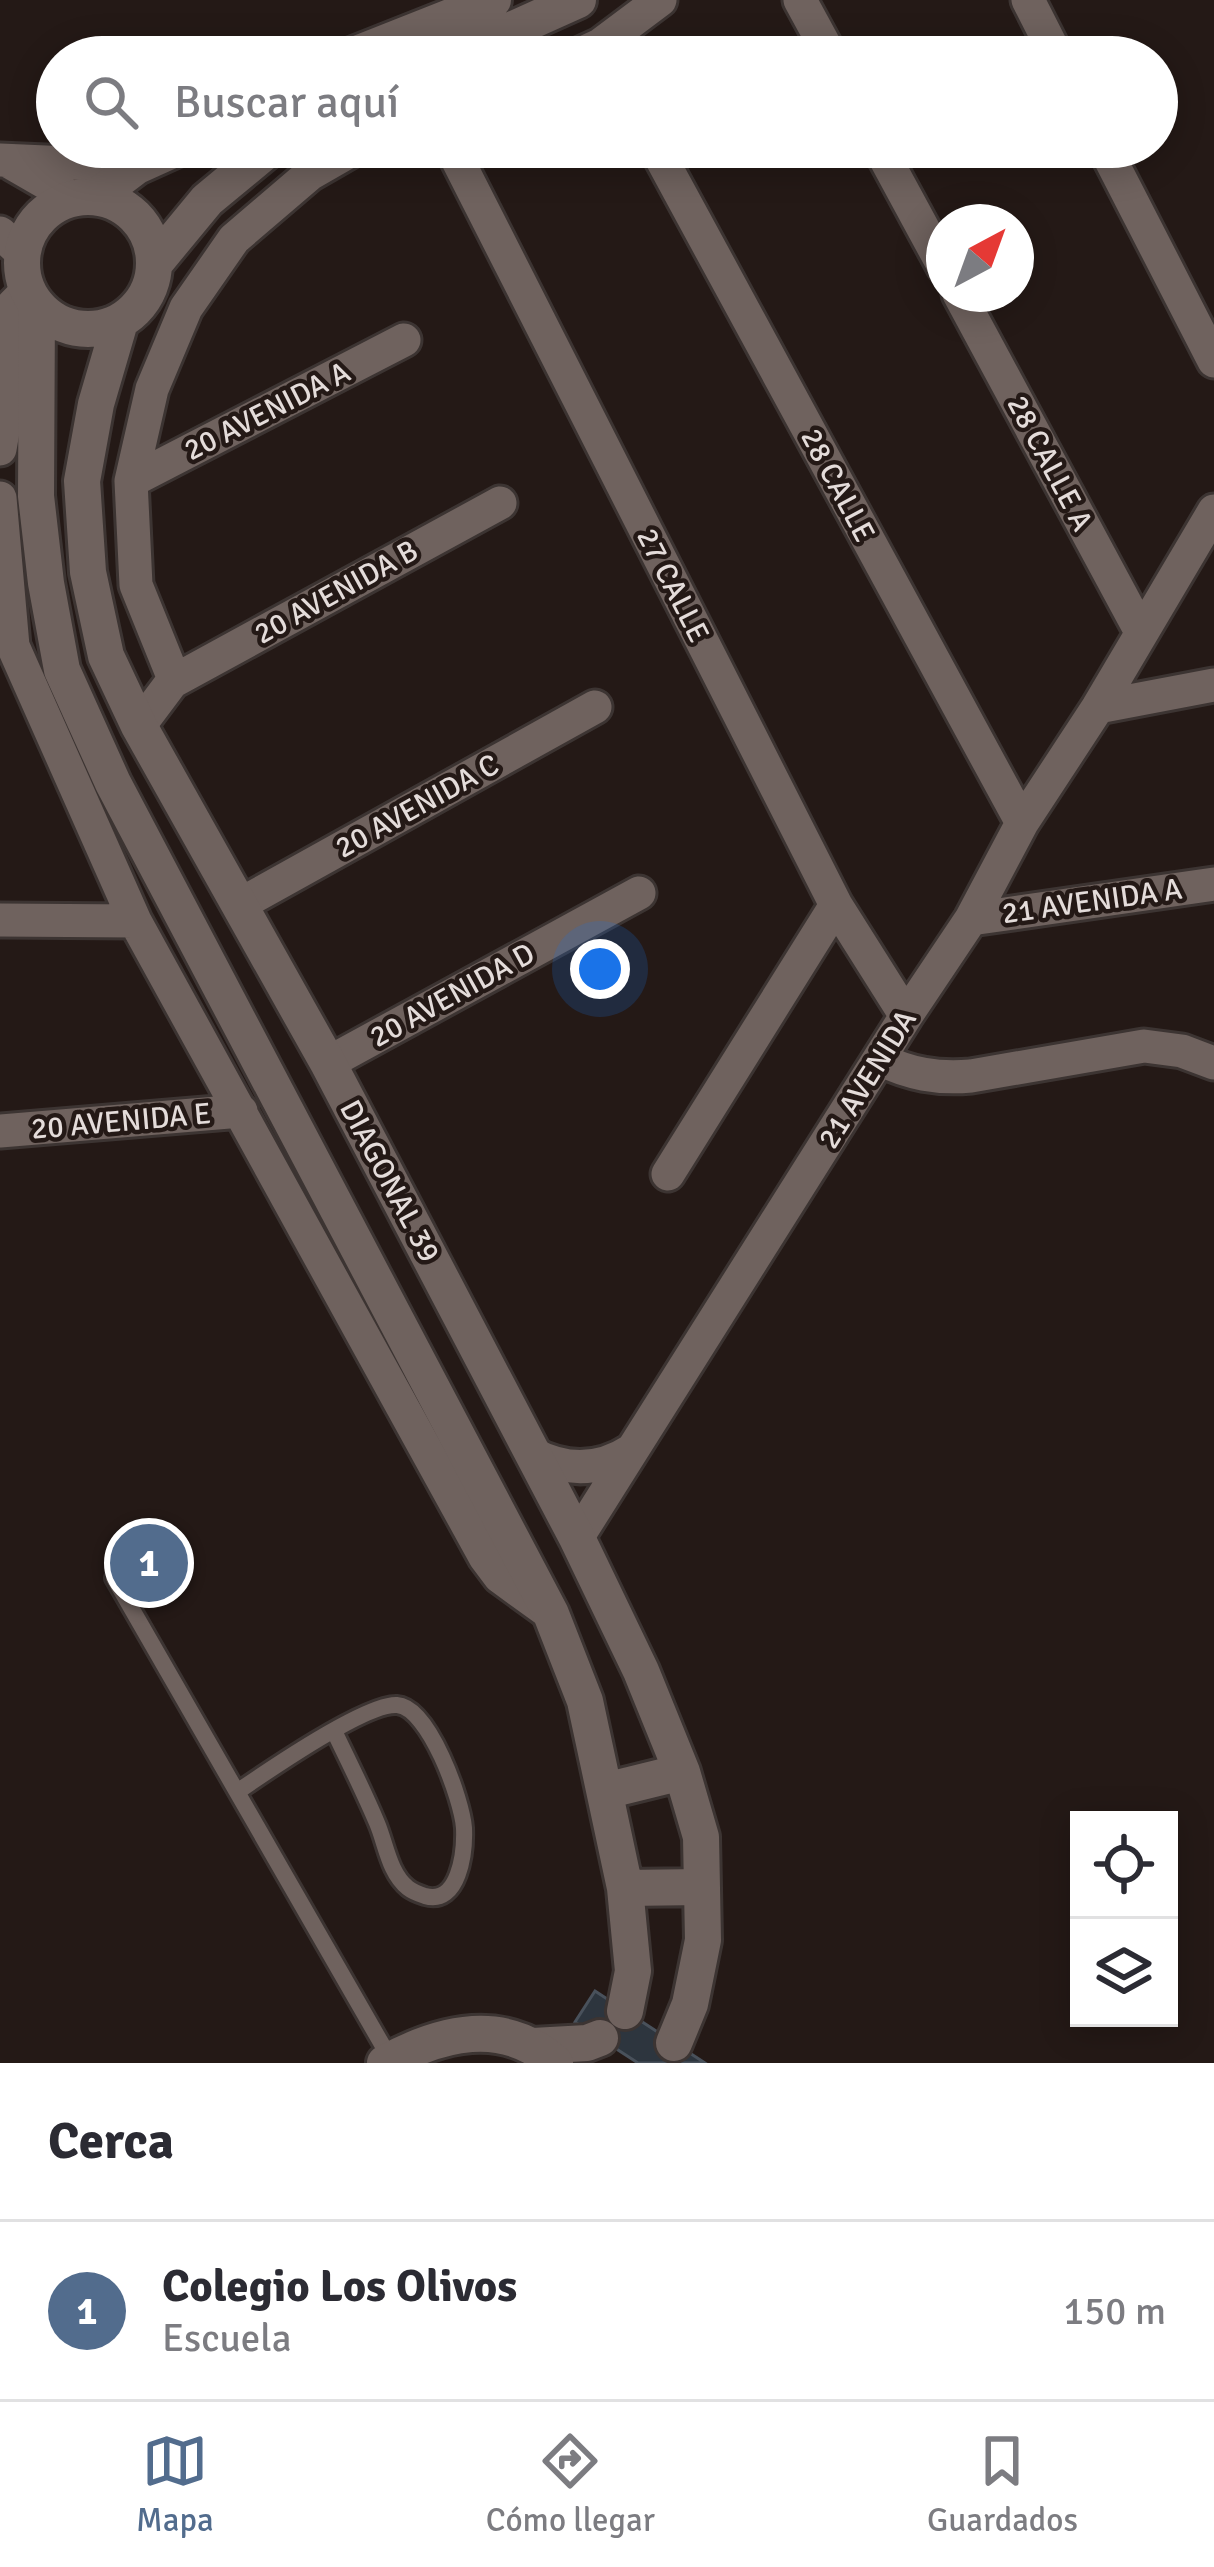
<!DOCTYPE html>
<html lang="es">
<meta charset="utf-8">
<style>
body{margin:0;font-family:Signika,sans-serif;background:#f7f7f7;color:#2b2b33}
.controls{position:absolute;right:36px;bottom:36px;display:grid;overflow:hidden;border-radius:0px;box-shadow:0 6px 30px #0003}
.controls button{width:108px;height:108px;display:grid;place-items:center;padding:0;border:0;border-bottom:3px solid #e1e1e2;background:#fff;color:#2b2b33;font:60px sans-serif}
.compass{position:absolute;left:926px;top:204px;width:108px;height:108px;border-radius:50%;background:#fff;box-shadow:0 6px 30px #0003;rotate:41deg}
.you{position:absolute;left:600px;top:969px;width:42px;height:42px;margin:-30px;border:9px solid #fff;border-radius:50%;background:#1a73e8;box-shadow:0 0 0 18px #1a73e833}
.badge{display:grid;place-items:center;width:78px;height:78px;border-radius:50%;background:#526c8d;color:#fff;font-size:39px;font-weight:700}
.pin{position:absolute;translate:-50% -50%;border:6px solid #fff;box-shadow:0 3px 12px #0006}
.list{margin:0;padding:0;list-style:none}
h2{display:flex;justify-content:space-between;align-items:center;height:156px;margin:0;padding:0 48px;font-size:51px}
h2 small{font-size:39px;font-weight:400;color:#7c7c81}
.list li{display:grid;grid-template-columns:78px 1fr auto;gap:36px;align-items:center;box-sizing:border-box;height:180px;padding:0 48px;border-top:3px solid #e1e1e2}
.list b{display:block;font-size:45px;white-space:nowrap}
.list p{margin:0;font-size:39px;white-space:nowrap;color:#7c7c81}
.list em{font-size:39px;font-style:normal;color:#7c7c81}
.icon{flex:none;width:66px;height:66px;fill:none;stroke:currentColor;stroke-width:2;stroke-linecap:round;stroke-linejoin:round}
.map{position:relative;flex:none;width:1214px;height:2063px;overflow:hidden}
.search{position:absolute;background:#fff;box-shadow:0 6px 30px #0003;left:36px;right:36px;top:36px;height:132px;display:flex;align-items:center;gap:30px;box-sizing:border-box;padding:0 42px;border-radius:66px;color:#7c7c81;font-size:45px}
.sheet{height:336px;background:#fff}
nav{display:flex;justify-content:space-around;align-items:center;box-sizing:border-box;height:168px;border-top:3px solid #e1e1e2;background:#fff;font-size:33px;color:#7c7c81}
nav a{display:grid;justify-items:center;gap:6px}
nav .on{color:#526c8d}
.map>svg:first-child{display:block}
</style>
<div class="map">
<svg width="1214" height="2063" viewBox="0 0 1214 2063">
<rect width="100%" height="100%" fill="#241916"/>
<path fill="#2d353e" stroke="#49515b" stroke-width="3" d="M 595,1991 L 705,2063 L 638,2063 L 575,2022 Z"/>
<g fill="none" stroke-linecap="round" stroke-linejoin="round">
<g stroke="#3c3432" stroke-width="22">
<path id="service" d="M 114,1578 L 237,1792
M 334,1731 C 349,1762 364,1792 377,1823 C 386,1844 389,1873 408,1888 C 413,1892 419,1894 425,1896 C 459,1906 465,1852 464,1828 C 462,1800 429,1707 397,1705 C 366,1703 266,1772 237,1792 L 391,2060"/>
</g>
<g stroke="#3c3432" stroke-width="39">
<path id="minor" d="M 800,0 L 831,57
M 1028,0 L 1057,57
M 574,57 L 600,45 L 660,0
M 451,147 L 836,905 L 906,1016
M 655,147 L 1022,823
M 879,147 L 944,267
M 1104,147 L 1214,361
M 0,160 L 137,166
M 13,164 L 72,198
M 0,233 L 23,254
M 959,294 L 1141,632
M 0,449 L 14,367 L 13,305 L 28,290
M 131,481 L 404,340
M 0,498 L 13,646 L 135,921 L 485,1557 L 500,1577 L 551,1614
M 172,682 L 172,674 L 136,585 L 131,481 L 152,389 L 186,308 L 234,239 L 310,174 L 357,147
M 1098,707 L 1214,685
M 139,726 L 172,682 L 500,503
M 239,905 L 595,707
M 971,919 L 1214,884
M 0,920 L 135,921
M 879,1059 C 910,1074 937,1079 971,1076 L 1144,1046 L 1182,1051 L 1214,1063
M 328,1063 L 639,893
M 0,1131 L 241,1111
M 668,1174 L 836,905
M 533,1454 C 567,1472 600,1471 632,1450
M 577,1538 L 906,1016 L 971,919 L 1022,823 L 1098,707 L 1214,511"/>
</g>
<g stroke="#3c3432" stroke-width="42">
<path id="tertiary" d="M 349,57 L 493,0
M 441,57 L 500,35 L 578,0
M 96,197 L 137,166 L 179,147
M22 263a66 66 0 1 1 132 0a66 66 0 1 1-132 0Z
M 155,263 L 207,200 L 271,147
M 37,305 L 36,496 L 46,583 L 62,670 L 113,783 L 551,1614 L 585,1701 L 625,1888 L 633,1971 L 625,2011
M 120,322 L 96,404 L 82,481 L 88,572 L 106,656 L 139,726 L 328,1063 L 577,1538 L 641,1671 L 682,1772 L 701,1837 L 703,1940 L 690,2004 L 674,2043
M 605,1791 L 682,1772
M 625,1888 L 702,1887
M 533,2046 L 587,2043 L 600,2038"/>
</g>
<g stroke="#3c3432" stroke-width="42">
<path id="secondary" d="M 385,2063 C 440,2033 503,2016 555,2063"/>
</g>
<use href="#service" stroke="#6f625e" stroke-width="16"/>
<use href="#minor" stroke="#6f625e" stroke-width="33"/>
<use href="#tertiary" stroke="#6f625e" stroke-width="36"/>
<use href="#secondary" stroke="#6f625e" stroke-width="36"/>
</g>
<g text-anchor="middle" stroke-width="9" stroke-linejoin="round" paint-order="stroke">
<g font-size="30" fill="#e4dcda" stroke="#241916">
<text transform="translate(267 411) rotate(-27)" y="10">20 AVENIDA A</text>
<text transform="translate(1050 463) rotate(62)" y="10">28 CALLE A</text>
<text transform="translate(838 485) rotate(62)" y="10">28 CALLE</text>
<text transform="translate(673 585) rotate(63)" y="10">27 CALLE</text>
<text transform="translate(336 592) rotate(-29)" y="10">20 AVENIDA B</text>
<text transform="translate(417 806) rotate(-29)" y="10">20 AVENIDA C</text>
<text transform="translate(1092 901) rotate(-8)" y="10">21 AVENIDA A</text>
<text transform="translate(452 995) rotate(-29)" y="10">20 AVENIDA D</text>
<text transform="translate(867 1079) rotate(-58)" y="10">21 AVENIDA</text>
<text transform="translate(121 1121) rotate(-5)" y="10">20 AVENIDA E</text>
<text transform="translate(390 1181) rotate(62)" y="10">DIAGONAL 39</text>
</g>
</g>
</svg>
<div class="controls">
<button><svg class="icon" aria-label="locate" viewBox="0 0 24 24"><circle cx="12" cy="12" r="6"/><path d="M12 2v4M12 18v4M2 12h4M18 12h4"/></svg></button>
<button><svg class="icon" aria-label="layers" viewBox="0 0 24 24"><path d="M12 4l9 5-9 5-9-5zM3 14l9 5 9-5"/></svg></button>
</div>
<svg class="compass" viewBox="-18 -18 36 36"><path d="M0-13l5 13h-10z" fill="#e53935"/><path d="M0 13l5-13h-10z" fill="#7c7c81"/></svg>
<div class="you"></div>
<div class="pin badge" style="left:149px;top:1563px">1</div>
<div class="search"><svg class="icon" aria-label="search" viewBox="0 0 24 24"><circle cx="10" cy="10" r="6"/><path d="M15 15l6 6"/></svg>Buscar aquí</div>
</div>
<section class="sheet">
<h2>Cerca<small></small></h2>
<ul class="list">
<li><span class="badge">1</span><div><b>Colegio Los Olivos</b><p>Escuela</p></div><em>150 m</em></li>
</ul>
</section>
<nav>
<a class="on"><svg class="icon" aria-label="map" viewBox="0 0 24 24"><path d="M3 6l6-2 6 2 6-2v14l-6 2-6-2-6 2zM9 4v14M15 6v14"/></svg>Mapa</a>
<a><svg class="icon" aria-label="directions" viewBox="0 0 24 24"><path d="M12 3l9 9-9 9-9-9zM9 14v-3h6M13 9l2 2-2 2"/></svg>Cómo llegar</a>
<a><svg class="icon" aria-label="saved" viewBox="0 0 24 24"><path d="M7 4h10v16l-5-4-5 4z"/></svg>Guardados</a>
</nav>
